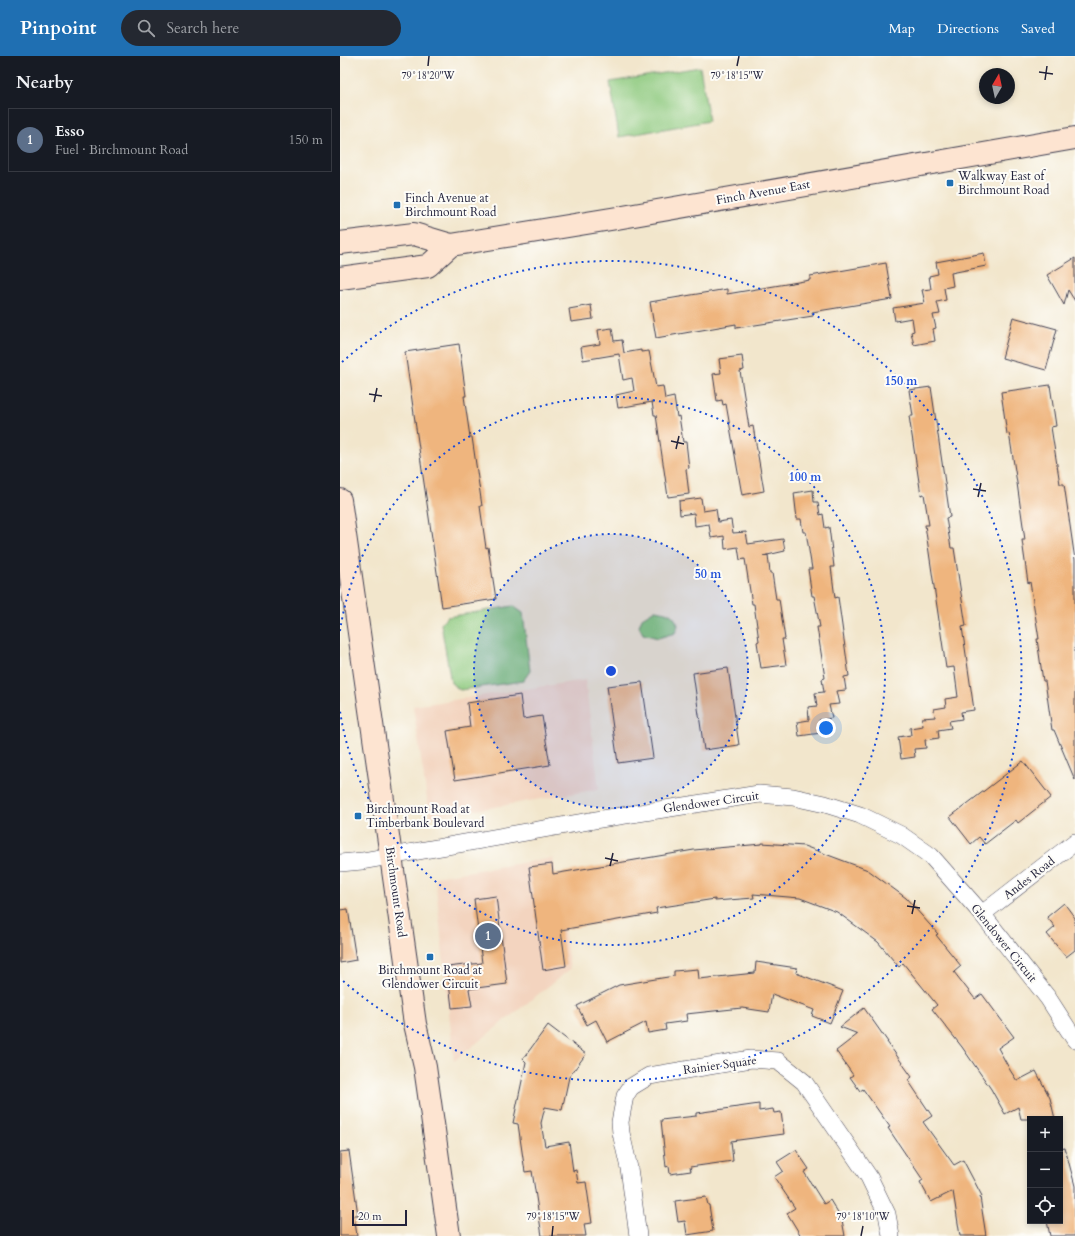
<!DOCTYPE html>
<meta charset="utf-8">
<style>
body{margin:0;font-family:Cardo,serif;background:#242831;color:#f1f3f6}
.controls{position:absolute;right:12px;bottom:12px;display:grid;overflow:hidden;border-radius:0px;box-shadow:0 2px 6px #0003}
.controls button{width:36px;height:36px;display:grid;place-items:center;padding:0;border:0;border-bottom:1px solid #363941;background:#171b24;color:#f1f3f6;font:20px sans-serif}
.compass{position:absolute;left:639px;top:12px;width:36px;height:36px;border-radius:50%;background:#171b24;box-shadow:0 2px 6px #0003;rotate:9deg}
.scale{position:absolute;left:12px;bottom:10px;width:55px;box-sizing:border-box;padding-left:4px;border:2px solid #22223b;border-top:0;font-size:11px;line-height:14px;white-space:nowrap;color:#22223b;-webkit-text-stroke:3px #fdfcf7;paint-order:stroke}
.you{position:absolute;left:486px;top:672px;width:14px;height:14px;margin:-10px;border:3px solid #fff;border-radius:50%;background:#1a73e8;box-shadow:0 0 0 6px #1a73e833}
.badge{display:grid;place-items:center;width:26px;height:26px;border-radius:50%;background:#1f6fb2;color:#fff;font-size:13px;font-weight:700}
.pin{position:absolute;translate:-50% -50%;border:2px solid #fff;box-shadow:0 1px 4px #0006}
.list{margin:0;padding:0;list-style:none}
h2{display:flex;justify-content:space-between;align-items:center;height:52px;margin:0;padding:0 16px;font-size:17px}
h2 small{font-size:13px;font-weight:400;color:#9ea1a6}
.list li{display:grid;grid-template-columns:26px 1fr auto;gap:12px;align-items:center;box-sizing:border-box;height:64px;margin:0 8px 8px;padding:0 8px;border:1px solid #363941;border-radius:0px}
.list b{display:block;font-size:15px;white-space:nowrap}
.list p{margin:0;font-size:13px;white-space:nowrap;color:#9ea1a6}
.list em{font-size:13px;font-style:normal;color:#9ea1a6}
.icon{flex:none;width:22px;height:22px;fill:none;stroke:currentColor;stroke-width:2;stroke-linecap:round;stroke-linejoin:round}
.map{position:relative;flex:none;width:735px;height:1180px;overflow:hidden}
header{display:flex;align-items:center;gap:24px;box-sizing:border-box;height:56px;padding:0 20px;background:#1f6fb2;color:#fff}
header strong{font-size:19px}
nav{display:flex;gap:22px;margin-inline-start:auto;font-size:14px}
.search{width:280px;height:36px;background:#242831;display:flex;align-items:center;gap:10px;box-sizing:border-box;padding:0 14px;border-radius:22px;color:#9ea1a6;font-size:15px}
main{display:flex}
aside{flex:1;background:#171b24}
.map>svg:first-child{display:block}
</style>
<header>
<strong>Pinpoint</strong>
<div class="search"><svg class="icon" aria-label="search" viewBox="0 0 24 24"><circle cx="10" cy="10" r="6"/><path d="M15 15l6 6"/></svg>Search here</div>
<nav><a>Map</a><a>Directions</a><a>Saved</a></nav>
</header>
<main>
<aside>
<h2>Nearby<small></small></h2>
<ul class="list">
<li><span class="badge" style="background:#5c6f8a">1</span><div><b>Esso</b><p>Fuel · Birchmount Road</p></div><em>150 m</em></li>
</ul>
</aside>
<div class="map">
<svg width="735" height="1180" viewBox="0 0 735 1180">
<rect width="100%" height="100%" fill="#fdfcf7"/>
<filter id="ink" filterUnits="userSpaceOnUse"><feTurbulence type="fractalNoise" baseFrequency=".025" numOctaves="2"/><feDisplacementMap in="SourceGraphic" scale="8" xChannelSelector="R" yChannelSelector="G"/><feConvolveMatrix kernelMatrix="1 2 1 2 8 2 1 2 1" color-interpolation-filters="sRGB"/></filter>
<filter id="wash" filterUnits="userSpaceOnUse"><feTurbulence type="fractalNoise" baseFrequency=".012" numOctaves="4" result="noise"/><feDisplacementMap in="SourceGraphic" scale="16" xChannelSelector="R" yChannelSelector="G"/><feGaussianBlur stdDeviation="0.9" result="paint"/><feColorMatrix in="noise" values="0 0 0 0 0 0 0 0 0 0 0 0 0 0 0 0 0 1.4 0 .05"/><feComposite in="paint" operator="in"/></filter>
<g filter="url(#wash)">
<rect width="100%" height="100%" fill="#f2e6cc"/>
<path fill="#f3d4bf" d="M 245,624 L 259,733 L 90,762 L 73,650 Z
M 213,802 L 230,913 L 114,1005 L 95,821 Z"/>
<path fill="#8dc97e" stroke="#58765c" d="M 360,11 L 369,65 L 279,81 L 270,26 Z
M 173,550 L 183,557 L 190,615 L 183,625 L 120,634 L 111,627 L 101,568 L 107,561 Z
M 315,554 C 328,556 333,557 338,569 L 335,577 L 318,582 L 303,578 L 299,570 L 302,562 Z"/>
<g id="blocks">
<path fill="#efb57e" d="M 644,197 L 646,210 L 611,217 L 613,230 L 604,232 L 606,244 L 597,246 L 600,258 L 593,259 L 596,272 L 593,273 L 595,285 L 574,289 L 571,276 L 574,275 L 572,262 L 555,265 L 553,252 L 585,247 L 582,234 L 591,233 L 589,220 L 598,218 L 596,206 Z
M 735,202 L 735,245 L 728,234 L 724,249 L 707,219 Z
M 546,207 L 552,243 L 472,256 L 473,260 L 396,272 L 396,268 L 316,282 L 310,246 L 387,233 L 387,238 L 470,224 L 470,220 Z
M 251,249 L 253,263 L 231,266 L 229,253 Z
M 673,261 L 717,273 L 706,314 L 662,302 Z
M 272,272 L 274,285 L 282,284 L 284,297 L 301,294 L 301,296 L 309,295 L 316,331 L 323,330 L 325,343 L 334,341 L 337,361 L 339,360 L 343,386 L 346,386 L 349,412 L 346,413 L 349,438 L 328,441 L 316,359 L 314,359 L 312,346 L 278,352 L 276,339 L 294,335 L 292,322 L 283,324 L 279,298 L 243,304 L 241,291 L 260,288 L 258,274 Z
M 119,288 L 126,340 L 124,340 L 130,381 L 132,381 L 142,450 L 140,450 L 146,492 L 148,491 L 156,543 L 102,551 L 65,296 Z
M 402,300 L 404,314 L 400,315 L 409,371 L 413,370 L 424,435 L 402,439 L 386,348 L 383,349 L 382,344 L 377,345 L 373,318 L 381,317 L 379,303 Z
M 710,329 L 716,370 L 711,371 L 720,428 L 724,428 L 735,504 L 735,724 L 714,674 L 712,674 L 705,625 L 703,625 L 697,583 L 699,583 L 690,526 L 688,527 L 682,484 L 685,484 L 677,427 L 669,377 L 667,378 L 661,336 Z
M 591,331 L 610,461 L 606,462 L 611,492 L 614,492 L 626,570 L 622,571 L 634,654 L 621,656 L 622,663 L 609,665 L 611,672 L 598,674 L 599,682 L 585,684 L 586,692 L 574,693 L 575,701 L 561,703 L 558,681 L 571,679 L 570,672 L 583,670 L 582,662 L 595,661 L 594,653 L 606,651 L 605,643 L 618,641 L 614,611 L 606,612 L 585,469 L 589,469 L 584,438 L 581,439 L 569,360 L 573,360 L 569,334 Z
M 473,434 L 474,446 L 478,446 L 480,459 L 483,458 L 485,472 L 489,471 L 494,511 L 491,511 L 495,542 L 498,541 L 509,620 L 504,621 L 506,634 L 496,635 L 499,648 L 489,649 L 492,662 L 479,664 L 481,677 L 459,680 L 457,666 L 469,664 L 468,651 L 477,650 L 475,637 L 484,636 L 482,623 L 485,622 L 477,571 L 480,571 L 474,540 L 472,540 L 468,513 L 472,513 L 466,476 L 463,476 L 461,463 L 457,463 L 454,437 Z
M 361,442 L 363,455 L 376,453 L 378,466 L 391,464 L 393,477 L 406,476 L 408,488 L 443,483 L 445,495 L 423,500 L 428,499 L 430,517 L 432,517 L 436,543 L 439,543 L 445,583 L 442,583 L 446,609 L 421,612 L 417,586 L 419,585 L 414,548 L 412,548 L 405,503 L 400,504 L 398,491 L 385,493 L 384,480 L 371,482 L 369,468 L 355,470 L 354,457 L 340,459 L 339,445 Z
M 388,612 L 399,689 L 364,694 L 353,617 Z
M 302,626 L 313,702 L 278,707 L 267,630 Z
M 180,639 L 183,663 L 202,660 L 210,709 L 115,724 L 107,675 L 130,671 L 127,647 Z
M 683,705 L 711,741 L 678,767 L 676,764 L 645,788 L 639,781 L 631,788 L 610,761 Z
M 422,787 L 464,790 L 528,814 L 566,842 L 598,878 L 596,879 L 621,910 L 614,916 L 635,943 L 642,938 L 674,981 L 658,992 L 670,1014 L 677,1025 L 696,1015 L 710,1042 L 715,1063 L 681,1063 L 678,1051 L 665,1058 L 651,1033 L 622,991 L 592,953 L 597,949 L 563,907 L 559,911 L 538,886 L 497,856 L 460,842 L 413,838 L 414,842 L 375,845 L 375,843 L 316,852 L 317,857 L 221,874 L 226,910 L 203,914 L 189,811 L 212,808 L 213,818 L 354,794 L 422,788 Z
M 156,840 L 167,928 L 129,933 L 132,950 L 112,952 L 107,911 L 142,907 L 134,843 Z
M 724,847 L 735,862 L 735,894 L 726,901 L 707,878 L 715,871 L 707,861 Z
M 8,853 L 16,904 L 0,907 L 0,854 Z
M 416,906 L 457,912 L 456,917 L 503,935 L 490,967 L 472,960 L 474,954 L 432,938 L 429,956 L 402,952 L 346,958 L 347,965 L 325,968 L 326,974 L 308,977 L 306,966 L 267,986 L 256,964 L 247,969 L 237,950 L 279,929 L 334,920 L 334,915 L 358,913 L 359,923 L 415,917 Z
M 524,952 L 548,986 L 547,986 L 572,1021 L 568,1024 L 592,1060 L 583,1066 L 614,1109 L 623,1104 L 642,1140 L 640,1141 L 646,1180 L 620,1180 L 613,1135 L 591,1146 L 580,1126 L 583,1124 L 548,1072 L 550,1071 L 523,1033 L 520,1035 L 510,1021 L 513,1019 L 496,995 L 518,978 L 500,971 Z
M 208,969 L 246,998 L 229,1021 L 222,1054 L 205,1051 L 201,1067 L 205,1090 L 229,1086 L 233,1115 L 236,1114 L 238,1127 L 246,1126 L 252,1167 L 244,1168 L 246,1180 L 202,1180 L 192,1115 L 185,1116 L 178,1068 L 173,1067 L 186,1006 L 183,1003 Z
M 419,1048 L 419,1055 L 433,1053 L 434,1057 L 441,1056 L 444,1078 L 391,1085 L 393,1105 L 350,1111 L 351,1115 L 330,1118 L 329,1110 L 326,1111 L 321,1064 L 356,1060 L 356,1057 Z
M 725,1092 L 735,1130 L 735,1180 L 710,1180 L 707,1165 L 720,1165 L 720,1093 Z
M 456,1094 L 469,1113 L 464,1116 L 484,1148 L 490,1144 L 502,1164 L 505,1180 L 461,1180 L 447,1157 L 455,1152 L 434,1121 L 443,1115 L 437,1106 Z
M 9,1095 L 18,1159 L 14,1159 L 17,1180 L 0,1180 L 0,1096 Z
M 366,1141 L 368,1149 L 369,1149 L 373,1175 L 347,1179 L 345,1165 L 338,1166 L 335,1145 Z"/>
</g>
</g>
<g filter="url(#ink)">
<use href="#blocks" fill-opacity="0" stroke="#413f51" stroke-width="1"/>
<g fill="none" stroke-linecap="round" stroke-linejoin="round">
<g stroke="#413f51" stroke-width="18">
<path id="street" d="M 0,807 L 22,805 L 255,764 L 419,738 L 453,741 L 485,748 L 520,759 L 561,779 L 591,800 L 642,858 L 708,942 L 735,984
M 642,858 L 735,786
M 298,1180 L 289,1112 L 281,1077 L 280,1066 L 285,1040 L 291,1031 L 309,1020 L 411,1003 L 438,1005 L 464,1026 L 529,1121 L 547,1158 L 551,1180"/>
</g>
<g stroke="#413f51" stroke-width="24">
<path id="secondary" d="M 0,187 L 74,178 L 111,189 L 277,162 L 735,82
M 0,222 L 88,210 L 111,189
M 0,444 L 75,968 L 85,1011 L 109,1180"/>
</g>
<use href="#street" stroke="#fff" stroke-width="17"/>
<use href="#secondary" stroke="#fde4d1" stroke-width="22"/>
</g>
</g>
<path fill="none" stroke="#22223b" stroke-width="1.5" d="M 88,10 L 89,0M 397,10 L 399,0M 699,16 L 713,18M 705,24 L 707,10M 29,338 L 42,340M 34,346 L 37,332M 331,385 L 344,388M 336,393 L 339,380M 633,433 L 646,435M 638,441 L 641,427M 265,802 L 278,805M 270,810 L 273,797M 567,850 L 580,852M 572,858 L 575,844M 212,1180 L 213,1170M 521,1180 L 523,1170"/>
<circle cx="271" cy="615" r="137" fill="#1d4ed8" fill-opacity=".12"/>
<g fill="none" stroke="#1d4ed8" stroke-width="2" stroke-dasharray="2 4">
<circle cx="271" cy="615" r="137"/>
<path d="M0 575A274 274 0 1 1 0 655"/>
<path d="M2 306A410 410 0 1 1 2 924"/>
</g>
<g fill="#1f6fb2" stroke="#fdfcf7" stroke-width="1.5">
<rect x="606" y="123" width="8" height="8" rx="2"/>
<rect x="53" y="145" width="8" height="8" rx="2"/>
<rect x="14" y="756" width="8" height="8" rx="2"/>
<rect x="86" y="897" width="8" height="8" rx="2"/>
</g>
<g text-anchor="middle" stroke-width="4" stroke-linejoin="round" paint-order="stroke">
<g font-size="12" fill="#22223b" stroke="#fdfcf7" text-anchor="start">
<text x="618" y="124">Walkway East of<tspan x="618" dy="14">Birchmount Road</tspan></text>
<text x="65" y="146">Finch Avenue at<tspan x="65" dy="14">Birchmount Road</tspan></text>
<text x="26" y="757">Birchmount Road at<tspan x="26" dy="14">Timberbank Boulevard</tspan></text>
<text x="90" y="918" text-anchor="middle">Birchmount Road at<tspan x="90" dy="14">Glendower Circuit</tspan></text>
</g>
<g font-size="12" fill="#22223b" stroke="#fdfcf7">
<text transform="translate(423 136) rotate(-10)" y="4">Finch Avenue East</text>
<text transform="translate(371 746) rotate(-8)" y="4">Glendower Circuit</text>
<text transform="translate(689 822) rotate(-38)" y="4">Andes Road</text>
<text transform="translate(56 836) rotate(82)" y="4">Birchmount Road</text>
<text transform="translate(664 887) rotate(51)" y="4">Glendower Circuit</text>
<text transform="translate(380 1009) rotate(-8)" y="4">Rainier Square</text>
</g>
</g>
<g font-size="10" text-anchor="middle" fill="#22223b" stroke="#fdfcf7" stroke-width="4" stroke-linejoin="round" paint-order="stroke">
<text x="88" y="23">79°18'20"W</text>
<text x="397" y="23">79°18'15"W</text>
<text x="213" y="1164">79°18'15"W</text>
<text x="523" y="1164">79°18'10"W</text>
</g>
<circle cx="271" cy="615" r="6" fill="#1d4ed8" stroke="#fdfcf7" stroke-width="2"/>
<g font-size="12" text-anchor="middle" font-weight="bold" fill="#1d4ed8" stroke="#fdfcf7" stroke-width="4" stroke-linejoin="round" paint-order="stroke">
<text x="561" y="329">150 m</text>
<text x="465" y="425">100 m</text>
<text x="368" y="522">50 m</text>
</g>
</svg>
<div class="controls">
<button>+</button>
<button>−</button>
<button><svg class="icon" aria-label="locate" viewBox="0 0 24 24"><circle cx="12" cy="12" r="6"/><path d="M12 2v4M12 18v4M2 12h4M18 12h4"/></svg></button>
</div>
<svg class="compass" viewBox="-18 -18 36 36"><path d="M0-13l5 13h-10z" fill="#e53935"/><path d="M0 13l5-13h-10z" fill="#9ea1a6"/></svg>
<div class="scale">20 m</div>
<div class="you"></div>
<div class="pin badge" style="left:148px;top:880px;background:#5c6f8a">1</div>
</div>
</main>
